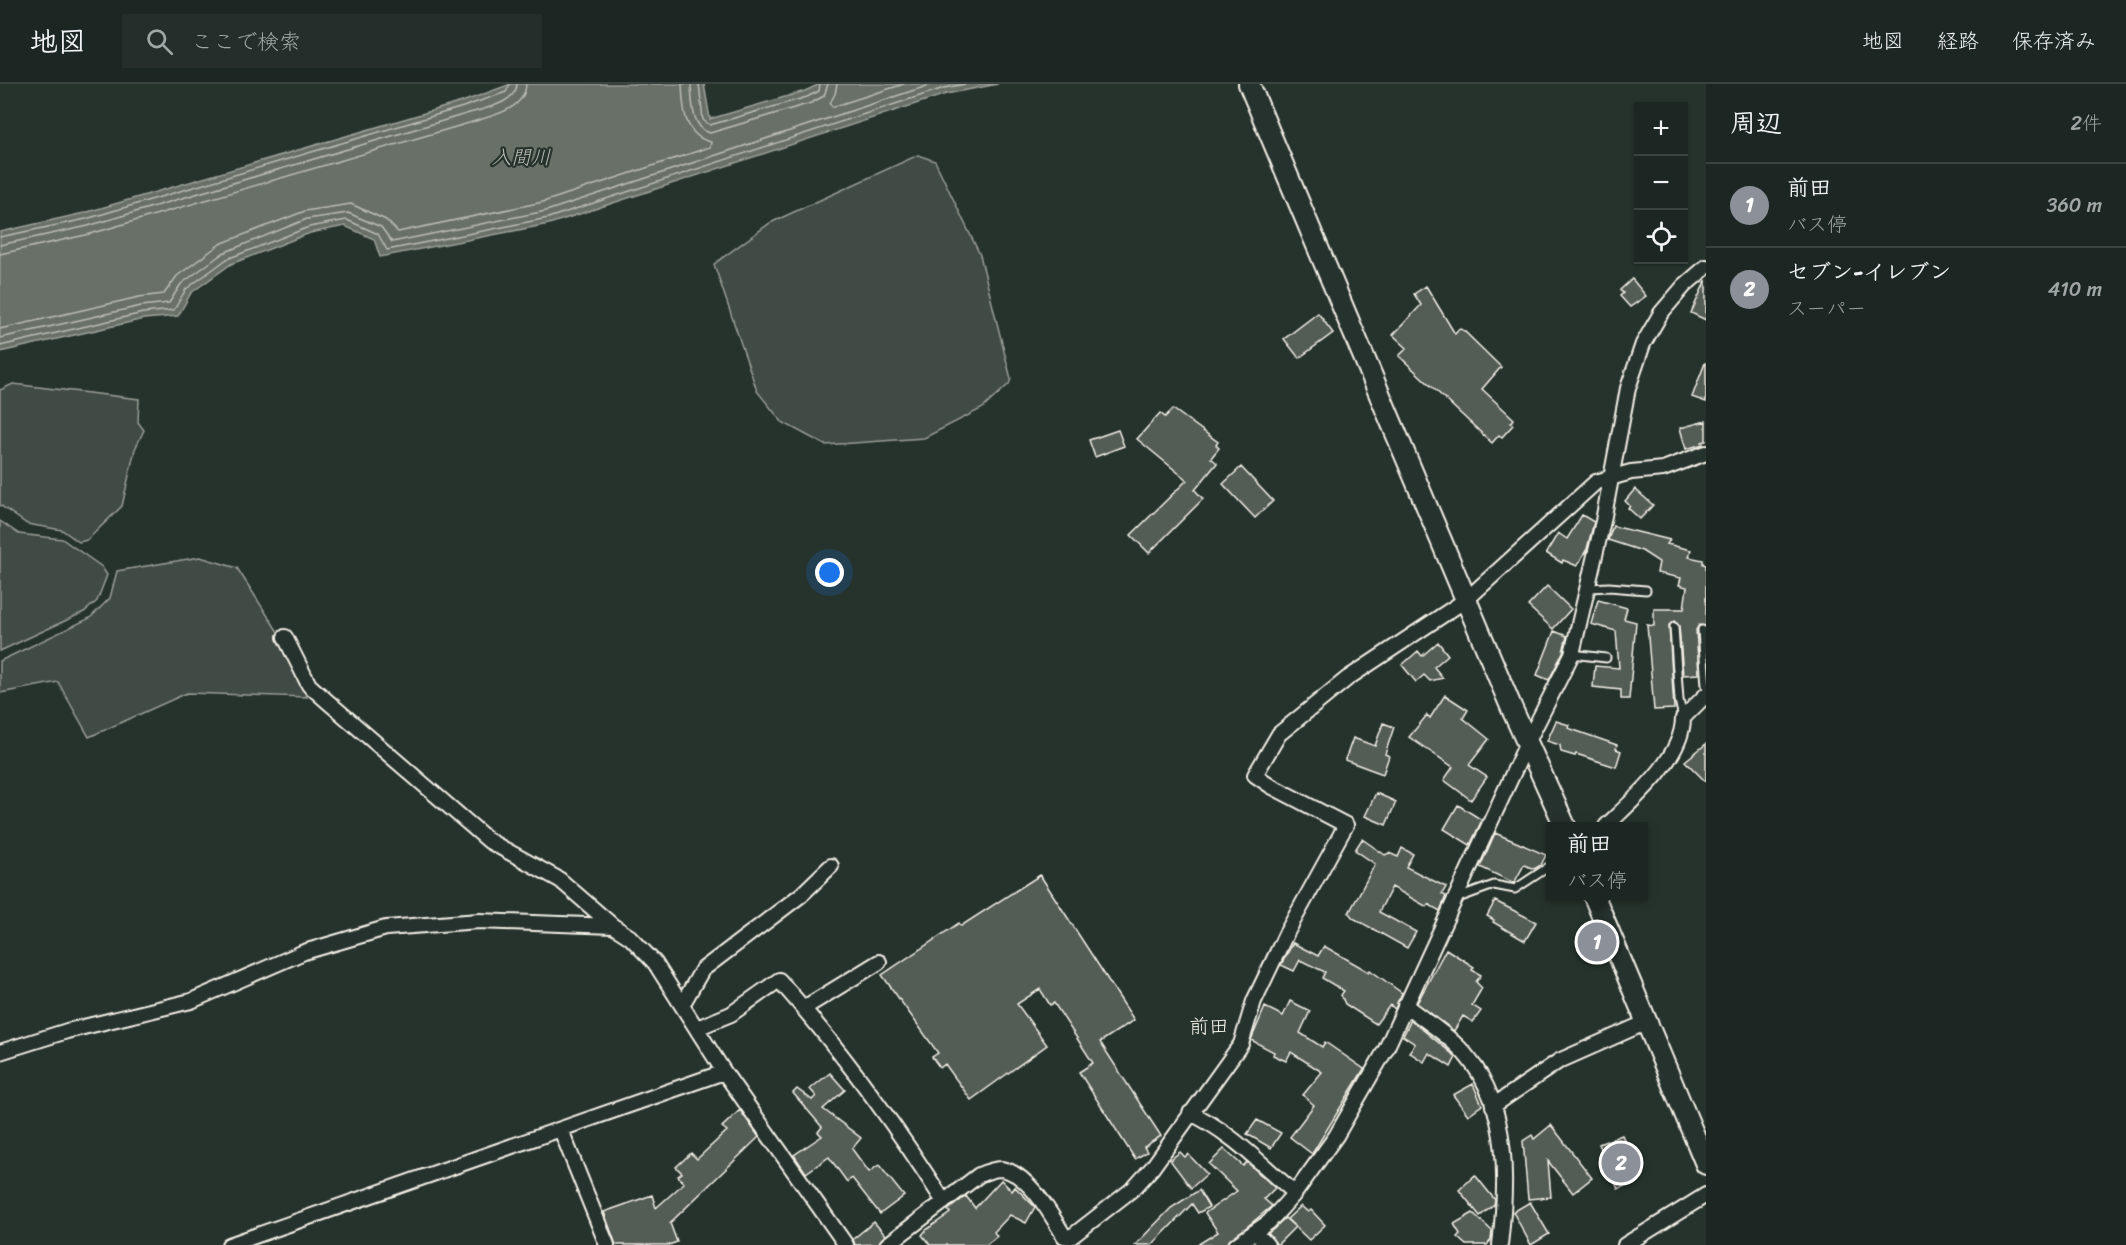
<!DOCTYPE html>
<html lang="ja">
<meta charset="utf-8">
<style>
body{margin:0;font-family:Sriracha,"Klee One",sans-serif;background:#252e2a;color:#f1f3f6}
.controls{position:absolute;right:18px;top:18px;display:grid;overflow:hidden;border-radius:0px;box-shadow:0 2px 4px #0004}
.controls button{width:54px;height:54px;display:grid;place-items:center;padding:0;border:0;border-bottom:2px solid #3a4340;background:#1c2622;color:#f1f3f6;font:30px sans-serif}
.you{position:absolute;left:830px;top:489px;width:21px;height:21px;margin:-15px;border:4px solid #fff;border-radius:50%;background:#1a73e8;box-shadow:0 0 0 9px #1a73e833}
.badge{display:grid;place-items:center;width:39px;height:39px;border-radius:50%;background:#8c9099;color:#fff;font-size:20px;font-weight:700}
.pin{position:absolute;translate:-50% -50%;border:3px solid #fff;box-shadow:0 2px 6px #0006}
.popup{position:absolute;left:1546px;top:738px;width:102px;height:78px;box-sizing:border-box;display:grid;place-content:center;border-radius:0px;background:#1c2622;filter:drop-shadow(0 2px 4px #0005);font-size:20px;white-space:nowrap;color:#a0a5a5}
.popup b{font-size:22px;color:#f1f3f6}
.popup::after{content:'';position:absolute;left:50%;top:100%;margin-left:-12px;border:12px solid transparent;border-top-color:#1c2622}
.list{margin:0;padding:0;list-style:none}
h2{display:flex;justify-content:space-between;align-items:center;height:78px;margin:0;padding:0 24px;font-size:26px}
h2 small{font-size:20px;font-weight:400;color:#a0a5a5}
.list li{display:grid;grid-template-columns:39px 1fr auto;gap:18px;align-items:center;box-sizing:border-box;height:84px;padding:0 24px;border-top:2px solid #3a4340}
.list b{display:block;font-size:22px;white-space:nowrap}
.list p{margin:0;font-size:20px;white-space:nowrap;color:#a0a5a5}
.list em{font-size:20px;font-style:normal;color:#a0a5a5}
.icon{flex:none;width:33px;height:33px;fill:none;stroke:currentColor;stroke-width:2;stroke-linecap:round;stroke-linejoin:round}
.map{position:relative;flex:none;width:1706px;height:1161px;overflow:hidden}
header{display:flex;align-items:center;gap:36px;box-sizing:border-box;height:84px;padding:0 30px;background:#1c2622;border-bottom:2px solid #3a4340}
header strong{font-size:28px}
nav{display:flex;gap:33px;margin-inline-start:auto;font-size:21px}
.search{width:420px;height:54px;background:#252e2a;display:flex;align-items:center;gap:15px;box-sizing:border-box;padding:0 21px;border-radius:0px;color:#a0a5a5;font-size:22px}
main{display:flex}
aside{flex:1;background:#1c2622}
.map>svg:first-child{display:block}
</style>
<header>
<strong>地図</strong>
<div class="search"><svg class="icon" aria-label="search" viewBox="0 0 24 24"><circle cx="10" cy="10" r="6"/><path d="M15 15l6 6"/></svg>ここで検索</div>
<nav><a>地図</a><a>経路</a><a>保存済み</a></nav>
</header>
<main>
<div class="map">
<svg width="1706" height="1161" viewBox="0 0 1706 1161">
<rect width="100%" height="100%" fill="#26332d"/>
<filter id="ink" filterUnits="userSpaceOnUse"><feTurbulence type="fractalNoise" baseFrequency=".0167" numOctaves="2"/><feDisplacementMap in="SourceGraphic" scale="12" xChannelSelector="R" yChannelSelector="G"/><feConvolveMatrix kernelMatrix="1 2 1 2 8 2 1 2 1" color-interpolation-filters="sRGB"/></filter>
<g filter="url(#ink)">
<path fill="#414b45" stroke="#9a9e96" stroke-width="1.5" d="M 918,71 L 935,77 L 980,171 L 1011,295 L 1009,300 L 983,324 L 924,354 L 825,361 L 782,338 L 757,307 L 714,180 L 770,139 Z
M 13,300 L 139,315 L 138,338 L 144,346 L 135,365 L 122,422 L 87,456 L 79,458 L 62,446 L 27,440 L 0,421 L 0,306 Z
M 0,437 L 19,450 L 62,455 L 102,483 L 107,491 L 97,517 L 84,528 L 0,567 Z
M 200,473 L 237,484 L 282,554 L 298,597 L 307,613 L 187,609 L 89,653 L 58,598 L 0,609 L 0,577 L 90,534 L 110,514 L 117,487 Z"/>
<path fill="#676f68" stroke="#9fa39b" stroke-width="1.5" d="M 511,0 L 704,0 L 710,35 L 805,7 L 820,0 L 998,0 L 946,10 L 549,140 L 380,173 L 374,155 L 345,142 L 310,149 L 231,180 L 191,209 L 178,232 L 144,235 L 0,268 L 0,148 L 84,129 L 462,18 Z"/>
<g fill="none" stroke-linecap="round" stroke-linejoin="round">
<path stroke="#bcbdb5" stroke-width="1.5" d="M 691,0 C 692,16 691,44 710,49 L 811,19 L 824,12 L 828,0
M 699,0 L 703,36 L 710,41 L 807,13 L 819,7 L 820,0
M 837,0 L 835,10 L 830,19 L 832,23 L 904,0
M 0,153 L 86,135 L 463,23 L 506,8 L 510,0
M 0,161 L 88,142 L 466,30 C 482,25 516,20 517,0
M 0,170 L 90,150 L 469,39 C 490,32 525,27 526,0
M 0,245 L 139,213 L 164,210 L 177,192 L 220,160 L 305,127 L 351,120 L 386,136 L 398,148 L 543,118 L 710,63 L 711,58 C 684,52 683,25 682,0
M 0,254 L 141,222 L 169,219 L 181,200 L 223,169 L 307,135 L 348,129 L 381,143 L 392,158 L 546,127 L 933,0
M 0,262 L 143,229 L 174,226 L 186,205 L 227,175 L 309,143 L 347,136 L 378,150 L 387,166 L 548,134 L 944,4 L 966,0"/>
</g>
<path fill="#525c55" stroke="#f4f1e8" stroke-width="1.5" d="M 1632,195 L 1646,212 L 1630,223 L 1620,212 L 1623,209 L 1620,206 Z
M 1706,196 L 1706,236 L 1691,229 Z
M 1426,202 L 1455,250 L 1459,245 L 1463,246 L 1501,283 L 1482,305 L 1514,335 L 1511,339 L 1513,341 L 1502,353 L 1499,351 L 1492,359 L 1399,272 L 1407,264 L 1393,251 L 1421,221 L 1414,210 Z
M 1318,229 L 1333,249 L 1299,274 L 1284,255 Z
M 1705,279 L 1706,279 L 1706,318 L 1692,313 Z
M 1173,325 L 1218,358 L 1216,361 L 1219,364 L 1211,374 L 1217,379 L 1195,406 L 1203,415 L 1149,469 L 1131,451 L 1187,396 L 1137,355 L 1160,329 L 1165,333 Z
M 1706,337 L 1706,357 L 1702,358 L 1703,360 L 1686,365 L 1680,344 Z
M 1118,346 L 1124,362 L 1095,373 L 1089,356 Z
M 1241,383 L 1273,417 L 1255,434 L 1223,400 Z
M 1635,405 L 1653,421 L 1640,435 L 1628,424 L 1630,422 L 1625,417 Z
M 1582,431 L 1594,438 L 1587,465 L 1577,482 L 1563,476 L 1562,479 L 1546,469 L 1558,449 L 1567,455 Z
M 1613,442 L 1670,456 L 1667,460 L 1691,466 L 1689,473 L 1703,476 L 1703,480 L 1706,481 L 1706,542 L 1699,541 L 1696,546 L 1699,590 L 1683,591 L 1679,542 L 1674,537 L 1669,541 L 1674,625 L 1654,626 L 1647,541 L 1654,542 L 1654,525 L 1684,525 L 1687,503 L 1679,501 L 1681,494 L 1657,489 L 1659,478 L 1642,467 L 1608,456 Z
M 1547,502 L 1571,525 L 1553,545 L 1528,522 Z
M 1598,516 L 1627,524 L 1624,535 L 1636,538 L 1629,615 L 1621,615 L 1621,606 L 1593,603 L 1595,582 L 1619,584 L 1616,547 L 1591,540 Z
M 1554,547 L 1567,552 L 1563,568 L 1549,596 L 1537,591 Z
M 1438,558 L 1448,571 L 1434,583 L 1443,594 L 1430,597 L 1424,591 L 1416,598 L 1402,581 L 1418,567 L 1422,572 Z
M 1445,611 L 1468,626 L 1463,634 L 1489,655 L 1469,681 L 1487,693 L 1471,716 L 1444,696 L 1453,683 L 1409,653 L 1427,631 L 1430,634 Z
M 1556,637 L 1569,641 L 1568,644 L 1617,661 L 1616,665 L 1621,667 L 1616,683 L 1576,670 L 1575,672 L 1561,668 L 1560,661 L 1547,657 Z
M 1383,639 L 1394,643 L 1385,670 L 1389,672 L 1383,690 L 1345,676 L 1353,654 L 1375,662 Z
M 1706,660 L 1706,698 L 1685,677 Z
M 1376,709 L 1396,718 L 1386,741 L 1365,732 Z
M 1458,721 L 1482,736 L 1470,761 L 1444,745 Z
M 1495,749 L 1546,771 L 1541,781 L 1534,785 L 1524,781 L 1514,799 L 1480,783 Z
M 1362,755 L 1385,771 L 1389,769 L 1398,773 L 1402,764 L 1413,770 L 1406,783 L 1446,803 L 1442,810 L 1446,812 L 1440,827 L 1428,820 L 1427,823 L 1392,803 L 1379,828 L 1416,848 L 1407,864 L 1353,834 L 1349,829 L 1375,780 L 1355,766 Z
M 1040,791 L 1134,936 L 1100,958 L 1161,1052 L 1144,1063 L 1147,1068 L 1135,1075 L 1079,988 L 1093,979 L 1054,919 L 1050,921 L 1040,905 L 1017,920 L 1047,961 L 971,1016 L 945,980 L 940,984 L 932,973 L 938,969 L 882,891 L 959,839 L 961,842 Z
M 1495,817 L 1536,838 L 1525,857 L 1493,838 L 1494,836 L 1487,832 Z
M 1293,859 L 1318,872 L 1324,862 L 1369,888 L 1370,886 L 1402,909 L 1395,925 L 1390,921 L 1376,940 L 1345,920 L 1341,911 L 1344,907 L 1322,894 L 1325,888 L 1300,876 L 1294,887 L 1281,881 Z
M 1446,865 L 1474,883 L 1472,886 L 1481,891 L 1476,898 L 1482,904 L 1472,921 L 1481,927 L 1473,938 L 1463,932 L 1454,947 L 1417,919 Z
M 1290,917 L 1310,927 L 1300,949 L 1322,963 L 1325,958 L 1364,985 L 1312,1070 L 1290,1053 L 1314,1021 L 1303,1011 L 1322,988 L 1291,968 L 1286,977 L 1273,971 L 1274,968 L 1251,956 L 1265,923 L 1283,932 Z
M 1411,936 L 1456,973 L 1451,983 L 1429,969 L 1424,978 L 1409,968 L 1415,960 L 1403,952 Z
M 830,989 L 845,1006 L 823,1025 L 861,1054 L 852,1065 L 869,1088 L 879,1081 L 904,1112 L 880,1130 L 852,1094 L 847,1098 L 829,1073 L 806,1089 L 794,1071 L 822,1052 L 818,1048 L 822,1043 L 793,1009 L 797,1005 L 812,1016 L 816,1012 L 810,1005 Z
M 1473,1000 L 1482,1021 L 1468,1031 L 1453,1011 Z
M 740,1026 L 759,1053 L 670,1139 L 677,1158 L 669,1161 L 616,1161 L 604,1128 L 652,1111 L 656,1124 L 684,1099 L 678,1092 L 682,1089 L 676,1083 L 691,1069 L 697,1075 L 727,1047 L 722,1043 Z
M 1257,1036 L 1281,1049 L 1271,1064 L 1247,1050 Z
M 1551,1041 L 1592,1094 L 1573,1109 L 1548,1077 L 1551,1113 L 1528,1115 L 1523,1057 L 1532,1051 L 1534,1055 Z
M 1622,1051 L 1642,1094 L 1618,1105 L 1599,1060 Z
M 1224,1065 L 1243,1082 L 1247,1078 L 1275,1104 L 1264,1115 L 1272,1122 L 1225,1161 L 1197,1161 L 1218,1148 L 1205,1129 L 1237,1107 L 1209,1080 Z
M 1180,1068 L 1185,1073 L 1188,1070 L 1207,1090 L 1191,1104 L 1170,1076 Z
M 1475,1091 L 1495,1116 L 1494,1121 L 1480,1132 L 1459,1106 Z
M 1001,1096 L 1012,1107 L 1015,1103 L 1035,1123 L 1026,1139 L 1010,1131 L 994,1148 L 997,1152 L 986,1161 L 930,1161 L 922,1151 L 926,1146 L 950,1129 L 948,1126 L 966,1112 L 975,1124 Z
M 1199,1106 L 1209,1123 L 1198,1129 L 1192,1120 L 1152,1161 L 1135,1161 L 1171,1124 Z
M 1530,1118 L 1549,1150 L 1531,1161 L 1513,1128 Z
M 1301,1122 L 1308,1128 L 1311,1126 L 1325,1141 L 1309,1156 L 1287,1135 Z
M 1473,1129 L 1492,1147 L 1491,1156 L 1487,1161 L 1466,1161 L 1457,1153 L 1460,1150 L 1454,1140 Z
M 1285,1134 L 1295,1143 L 1277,1161 L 1268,1149 Z
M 874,1138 L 885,1151 L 878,1160 L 855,1161 L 853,1155 Z"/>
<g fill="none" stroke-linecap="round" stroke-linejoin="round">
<g stroke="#f4f1e8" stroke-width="11">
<path id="lane" d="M 1589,504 L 1609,503 L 1646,506
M 1674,543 L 1679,616 L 1683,634
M 1702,546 L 1706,602
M 1572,570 L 1606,574
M 1458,814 L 1494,801 L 1515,805 L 1550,782"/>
</g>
<g stroke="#f4f1e8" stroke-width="18">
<path id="street" d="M 285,553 L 309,601 L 327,617 L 489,757 L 560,796 L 613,842 L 630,853 L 655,879 L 724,988 L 846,1161
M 1606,742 C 1633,716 1683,674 1683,634 L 1706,611
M 682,921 L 702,886 L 801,811 L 831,782
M 1405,921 C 1427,938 1452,953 1469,975 C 1510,1025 1507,1100 1500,1161
M 804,924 L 879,878
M 697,944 L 731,930 L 779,896 C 840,965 895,1040 944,1118
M 0,968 L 67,947 L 191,917 L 304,868 L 386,844 L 479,837 L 613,842
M 1493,1022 L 1559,977 L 1647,938
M 1190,1029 C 1229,1046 1263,1082 1295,1109
M 561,1046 L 607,1161
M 1255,1148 L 1267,1161
M 229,1161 L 724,988
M 887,1161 L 979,1091 C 986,1088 993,1085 1001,1085 C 1028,1088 1052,1132 1064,1152 L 1071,1153 L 1134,1104 L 1152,1084 L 1241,960 L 1254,917 L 1286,850 L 1346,741 L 1271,702 L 1255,691 L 1279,650 L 1348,594 L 1467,515 L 1596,398 L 1631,388 L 1663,385 L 1706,369
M 1236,1161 L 1269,1138 L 1295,1109 L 1336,1052 L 1386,965 L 1527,659 L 1572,570 L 1603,437 L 1628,304 L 1643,260 L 1661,229 L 1684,202 L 1706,183
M 1625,1161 L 1706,1111"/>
</g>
<g stroke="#f4f1e8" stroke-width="24">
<path id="secondary" d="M 1249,0 L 1512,625 L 1565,742
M 1594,812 L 1706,1080"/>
</g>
<use href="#lane" stroke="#26332d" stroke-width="7"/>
<use href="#street" stroke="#26332d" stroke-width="14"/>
<use href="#secondary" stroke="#26332d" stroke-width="20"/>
</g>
</g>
<g text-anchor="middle" stroke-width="4.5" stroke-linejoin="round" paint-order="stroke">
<g font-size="20" font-style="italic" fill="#bcbdb5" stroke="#26332d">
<text x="521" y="80">入間川</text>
</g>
<g font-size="20" fill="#f4f1e8" stroke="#26332d">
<text x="1209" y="949">前田</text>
</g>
</g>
</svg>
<div class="controls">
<button>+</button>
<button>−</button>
<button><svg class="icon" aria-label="locate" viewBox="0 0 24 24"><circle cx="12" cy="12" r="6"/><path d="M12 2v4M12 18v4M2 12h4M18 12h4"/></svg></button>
</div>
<div class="you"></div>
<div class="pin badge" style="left:1597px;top:858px">1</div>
<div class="popup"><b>前田</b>バス停</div>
<div class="pin badge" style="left:1621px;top:1079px">2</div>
</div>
<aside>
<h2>周辺<small>2件</small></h2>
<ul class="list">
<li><span class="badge">1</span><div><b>前田</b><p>バス停</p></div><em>360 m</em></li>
<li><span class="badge">2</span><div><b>セブン-イレブン</b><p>スーパー</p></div><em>410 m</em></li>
</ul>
</aside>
</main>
